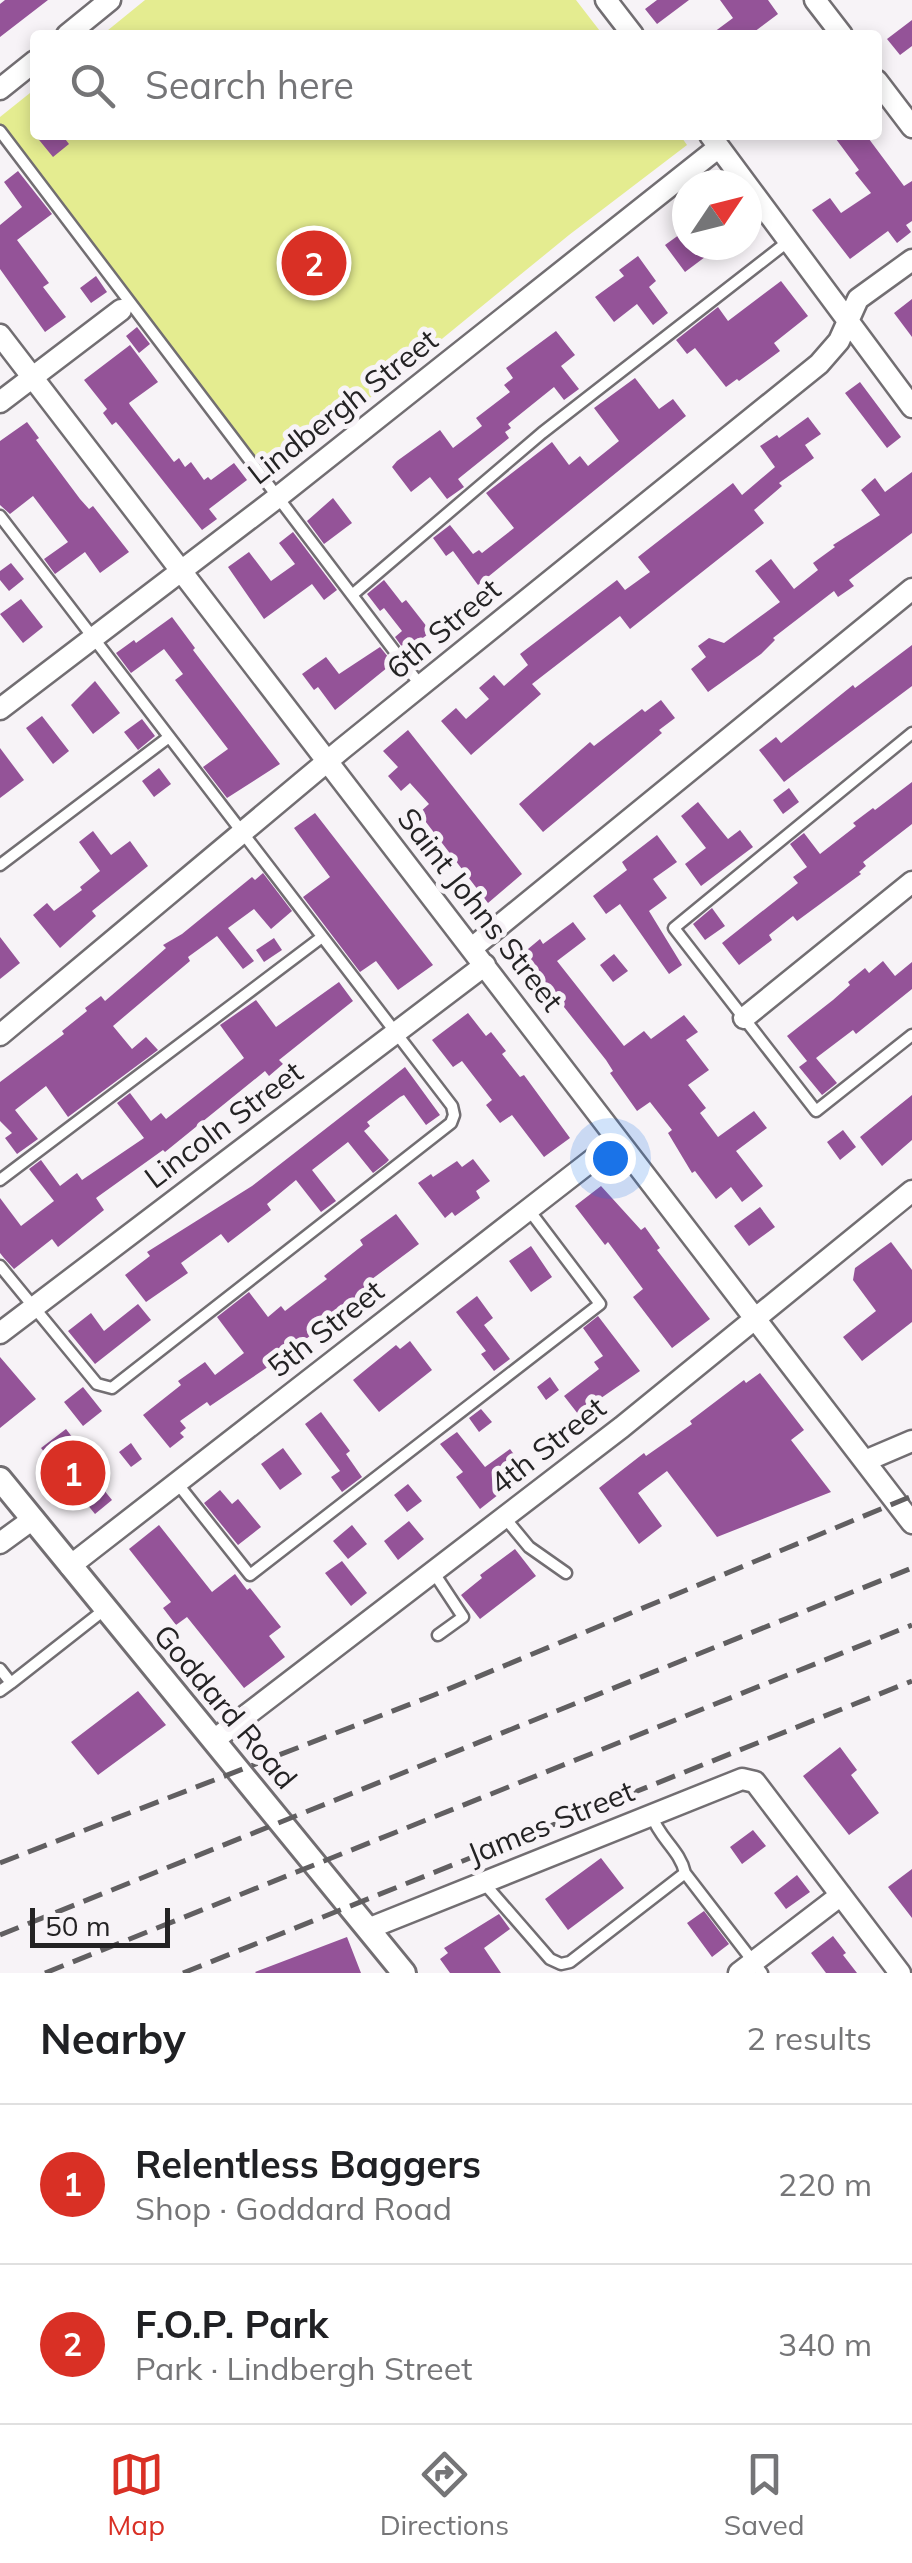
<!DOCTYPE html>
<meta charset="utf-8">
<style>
body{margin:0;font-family:Mulish,sans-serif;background:#f2f2f2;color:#202124}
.compass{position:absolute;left:672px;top:170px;width:90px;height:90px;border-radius:50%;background:#fff;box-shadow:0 5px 15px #0003;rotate:55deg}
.scale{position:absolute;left:30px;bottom:25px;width:140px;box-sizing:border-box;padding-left:10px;border:5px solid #242324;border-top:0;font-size:28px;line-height:35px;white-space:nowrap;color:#242324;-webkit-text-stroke:8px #f7f3f7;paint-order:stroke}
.you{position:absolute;left:610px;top:1158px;width:35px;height:35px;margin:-25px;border:8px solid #fff;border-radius:50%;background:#1a73e8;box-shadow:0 0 0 15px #1a73e833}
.badge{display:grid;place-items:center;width:65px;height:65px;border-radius:50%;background:#d93025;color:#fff;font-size:32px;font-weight:700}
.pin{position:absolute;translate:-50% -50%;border:5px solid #fff;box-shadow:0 2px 10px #0006}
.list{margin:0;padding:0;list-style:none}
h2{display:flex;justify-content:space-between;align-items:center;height:130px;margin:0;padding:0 40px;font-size:42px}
h2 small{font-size:32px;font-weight:400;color:#757577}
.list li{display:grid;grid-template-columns:65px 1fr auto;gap:30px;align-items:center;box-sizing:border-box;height:160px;padding:0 40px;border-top:2px solid #e0e0e0}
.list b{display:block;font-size:38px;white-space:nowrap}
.list p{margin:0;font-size:32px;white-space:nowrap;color:#757577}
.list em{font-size:32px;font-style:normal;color:#757577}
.icon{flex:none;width:55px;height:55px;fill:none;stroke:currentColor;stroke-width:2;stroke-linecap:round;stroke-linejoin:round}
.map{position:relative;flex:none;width:912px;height:1973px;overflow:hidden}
.search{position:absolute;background:#fff;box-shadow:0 5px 15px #0003;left:30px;right:30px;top:30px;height:110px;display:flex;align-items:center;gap:25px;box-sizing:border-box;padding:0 35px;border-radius:10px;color:#757577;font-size:38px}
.sheet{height:450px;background:#fff}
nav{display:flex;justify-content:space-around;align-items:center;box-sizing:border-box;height:140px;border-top:2px solid #e0e0e0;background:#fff;font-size:28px;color:#757577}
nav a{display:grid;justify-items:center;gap:5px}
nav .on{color:#d93025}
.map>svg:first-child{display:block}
</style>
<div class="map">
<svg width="912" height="1973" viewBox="0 0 912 1973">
<rect width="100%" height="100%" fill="#f7f3f7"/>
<path fill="#e4ec90" d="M 145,0 L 576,0 L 603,35 L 102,35 Z
M 35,89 L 35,135 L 680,135 L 687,145 L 569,235 L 262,486 L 0,141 L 0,117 Z"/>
<path fill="#945398" d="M 5,0 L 48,0 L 0,37 L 0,4 Z
M 657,0 L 689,0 L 657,24 L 645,9 Z
M 720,0 L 768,0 L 778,14 L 750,35 L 710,35 L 733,18 Z
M 912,20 L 912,46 L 900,55 L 887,39 Z
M 35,135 L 62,135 L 69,144 L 53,157 Z
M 833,135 L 866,135 L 904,186 L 912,181 L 912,221 L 906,225 L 911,232 L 897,243 L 888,231 L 850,259 L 812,210 L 830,198 L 841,213 L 871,193 L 855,173 L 859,170 Z
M 18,171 L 52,214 L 17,240 L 49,283 L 43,287 L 66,317 L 45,332 L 0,269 L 0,225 L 22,207 L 4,182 Z
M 683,232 L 687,245 L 721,245 L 685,272 L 665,245 Z
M 638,256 L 656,281 L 649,287 L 668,313 L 653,325 L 637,304 L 614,322 L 595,297 L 624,276 L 619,270 Z
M 96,276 L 107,292 L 91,303 L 80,288 Z
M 781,281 L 808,316 L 774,343 L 780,351 L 739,381 L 737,379 L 726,387 L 695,348 L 687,354 L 676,340 L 718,307 L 728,321 Z
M 912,299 L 912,337 L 894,313 Z
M 137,327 L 150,344 L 139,353 L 126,336 Z
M 556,331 L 575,355 L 561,366 L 579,389 L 564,400 L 554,387 L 508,424 L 511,428 L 505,432 L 509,438 L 458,479 L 464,487 L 447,499 L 430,477 L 411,492 L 392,467 L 397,461 L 440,430 L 453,448 L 482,426 L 476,418 L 510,392 L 504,385 L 513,378 L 506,368 Z
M 130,345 L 158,382 L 129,403 L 130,405 L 174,462 L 179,458 L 185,467 L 191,462 L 204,480 L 208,477 L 211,480 L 234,463 L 247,480 L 209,509 L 217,519 L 202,530 L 122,429 L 116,422 L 112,425 L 103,413 L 107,409 L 84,380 Z
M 635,378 L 659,409 L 673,399 L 686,416 L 478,585 L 453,551 L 446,556 L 433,538 L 450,525 L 473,554 L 479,550 L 482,553 L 514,528 L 486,493 L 552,442 L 569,465 L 580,456 L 588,466 L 619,441 L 594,408 Z
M 860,382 L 901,437 L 887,448 L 845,393 Z
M 808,417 L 821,434 L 805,445 L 814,458 L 779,483 L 782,486 L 754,510 L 764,523 L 630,629 L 620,616 L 532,684 L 541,694 L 471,755 L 441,721 L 456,708 L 466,719 L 489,699 L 479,688 L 494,675 L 504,686 L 528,665 L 520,654 L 617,580 L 625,590 L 650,572 L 638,557 L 733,483 L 742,495 L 775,467 L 760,446 L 777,435 L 779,438 Z
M 27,422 L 39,438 L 36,440 L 80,499 L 89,509 L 93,506 L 129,552 L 100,573 L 85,552 L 55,574 L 44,559 L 68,542 L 33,496 L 10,514 L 0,505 L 0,441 Z
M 912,472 L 912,533 L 849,580 L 854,586 L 838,597 L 834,591 L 773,638 L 775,640 L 761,654 L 708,692 L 691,669 L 706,657 L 698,646 L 709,638 L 724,643 L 780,602 L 755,571 L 771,559 L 794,589 L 818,570 L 813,563 L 835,547 L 833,545 L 880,515 L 861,490 L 875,478 L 885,492 Z
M 333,498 L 352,523 L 324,544 L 307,521 Z
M 293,532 L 337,590 L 324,600 L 312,584 L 264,619 L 228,567 L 249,552 L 271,581 L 295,564 L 279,543 Z
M 11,563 L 24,579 L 9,591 L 0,580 L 0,571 Z
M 384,580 L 402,603 L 406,600 L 431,632 L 405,651 L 395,637 L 402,631 L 384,608 L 380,611 L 367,594 Z
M 21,599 L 43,627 L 23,643 L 0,614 Z
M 172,617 L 195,648 L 193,650 L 280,764 L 227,798 L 203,767 L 228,749 L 175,680 L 183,674 L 164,649 L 131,673 L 116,653 L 134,640 L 136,643 Z
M 912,645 L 912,686 L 784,782 L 759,750 L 776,737 L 781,743 L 853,685 L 855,688 Z
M 380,647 L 393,663 L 335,710 L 318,687 L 314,690 L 302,674 L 326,657 L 339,674 Z
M 95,681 L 120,713 L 93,734 L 71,705 Z
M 661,700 L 675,718 L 659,730 L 662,733 L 543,832 L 519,804 L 590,742 L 594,746 L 642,709 L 645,712 Z
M 42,716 L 69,751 L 53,764 L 26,728 Z
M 142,719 L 155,736 L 138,750 L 124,732 Z
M 408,730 L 522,874 L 488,903 L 419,813 L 429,804 L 410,783 L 401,791 L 388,776 L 398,767 L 383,751 Z
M 0,748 L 24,780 L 0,798 Z
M 159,768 L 171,784 L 154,797 L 142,781 Z
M 912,782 L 912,824 L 863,862 L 866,866 L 859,872 L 861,874 L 797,921 L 793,916 L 769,935 L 772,940 L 739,965 L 722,943 L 798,883 L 793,877 L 807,867 L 790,844 L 804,833 L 820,854 L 856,826 L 853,823 L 873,808 L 875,810 Z
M 789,788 L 799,802 L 783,814 L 773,800 Z
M 698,802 L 728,839 L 740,830 L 753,847 L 701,886 L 685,864 L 706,848 L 681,816 Z
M 315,813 L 433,965 L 398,990 L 376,961 L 360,972 L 303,897 L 330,877 L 294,828 Z
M 93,831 L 111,855 L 130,841 L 148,866 L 92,911 L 96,916 L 60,948 L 33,915 L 47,903 L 54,911 L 82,890 L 80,887 L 100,871 L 79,842 Z
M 657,835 L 677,862 L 653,879 L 667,898 L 649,911 L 682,965 L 669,974 L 620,904 L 606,914 L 593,896 L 627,870 L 622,862 Z
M 263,873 L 292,911 L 271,929 L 254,909 L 228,928 L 254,961 L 243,969 L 217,936 L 188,957 L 190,961 L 113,1026 L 132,1049 L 146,1037 L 158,1050 L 68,1117 L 46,1086 L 15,1110 L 38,1139 L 17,1154 L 5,1138 L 12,1133 L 0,1121 L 0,1082 L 64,1034 L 62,1031 L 87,1011 L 85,1008 L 101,996 L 105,1001 L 140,971 L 166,948 L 163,945 L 182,934 L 252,877 L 255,880 Z
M 712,908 L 725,926 L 705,940 L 693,924 Z
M 573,922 L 586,939 L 557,961 L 624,1046 L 644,1031 L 651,1039 L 684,1015 L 698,1032 L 686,1040 L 709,1070 L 688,1085 L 706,1108 L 700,1113 L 718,1137 L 754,1111 L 767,1128 L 736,1151 L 763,1186 L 742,1202 L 731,1187 L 716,1199 L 695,1171 L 692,1173 L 668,1133 L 672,1130 L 650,1102 L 637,1111 L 610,1073 L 613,1071 L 606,1060 L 522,954 L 540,939 L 543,944 Z
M 0,937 L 20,963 L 0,979 Z
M 274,938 L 282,950 L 264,962 L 256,950 Z
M 614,954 L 628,971 L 613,982 L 600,965 Z
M 883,961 L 895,976 L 912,962 L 912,989 L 856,1034 L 853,1030 L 816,1058 L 837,1083 L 822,1095 L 799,1067 L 807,1061 L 787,1036 L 833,1000 L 850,985 L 848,982 L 865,968 L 869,973 Z
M 339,982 L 353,1001 L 279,1060 L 283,1064 L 269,1076 L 265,1071 L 165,1152 L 163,1150 L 96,1198 L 104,1210 L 58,1247 L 52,1239 L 14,1269 L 4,1258 L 0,1253 L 0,1198 L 21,1226 L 54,1201 L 29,1169 L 41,1160 L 60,1186 L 77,1173 L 82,1180 L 144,1138 L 117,1103 L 130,1093 L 151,1121 L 161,1113 L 166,1119 L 244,1058 L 220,1025 L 256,1000 L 276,1027 Z
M 468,1013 L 486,1036 L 491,1032 L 506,1051 L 502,1054 L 520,1077 L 524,1075 L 570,1138 L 544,1157 L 512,1115 L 500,1123 L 486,1105 L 492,1100 L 462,1061 L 453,1067 L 432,1040 Z
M 405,1067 L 440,1115 L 426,1125 L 404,1095 L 400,1097 L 367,1122 L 370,1126 L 364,1131 L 389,1160 L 386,1163 L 373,1173 L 348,1142 L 312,1170 L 336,1201 L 321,1212 L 296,1180 L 267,1204 L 271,1210 L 228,1243 L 221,1234 L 181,1263 L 188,1273 L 146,1302 L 125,1275 L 150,1256 L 147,1252 L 252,1186 Z
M 912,1095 L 912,1140 L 882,1166 L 860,1137 Z
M 843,1130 L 856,1147 L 840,1160 L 827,1142 Z
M 473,1159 L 490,1181 L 476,1191 L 480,1198 L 455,1216 L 452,1212 L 445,1218 L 418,1183 L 431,1174 L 433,1177 L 457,1161 L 462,1167 Z
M 601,1186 L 641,1230 L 645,1227 L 660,1248 L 657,1250 L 710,1319 L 672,1348 L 633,1297 L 643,1289 L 608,1242 L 605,1245 L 575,1206 Z
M 760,1207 L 775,1227 L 749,1246 L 734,1226 Z
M 396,1214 L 419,1244 L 364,1285 L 368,1290 L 287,1354 L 210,1406 L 207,1402 L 180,1421 L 186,1428 L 180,1433 L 184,1437 L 170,1448 L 143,1415 L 181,1385 L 178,1381 L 205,1362 L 215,1375 L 244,1353 L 217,1317 L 249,1292 L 268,1317 L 281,1306 L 285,1311 L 327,1279 L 324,1276 L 363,1245 L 360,1240 Z
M 891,1242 L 912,1270 L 912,1322 L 862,1361 L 843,1337 L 876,1311 L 853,1280 L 855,1268 Z
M 531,1246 L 552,1277 L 531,1292 L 509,1261 Z
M 477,1296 L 493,1318 L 484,1325 L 510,1359 L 494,1371 L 481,1354 L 486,1351 L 456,1312 Z
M 138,1304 L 151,1320 L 95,1364 L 68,1331 L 91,1313 L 104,1331 Z
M 598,1316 L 640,1371 L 578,1414 L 564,1396 L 599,1369 L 594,1362 L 603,1356 L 583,1328 Z
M 410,1341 L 432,1370 L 379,1412 L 353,1380 L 396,1345 L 400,1349 Z
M 0,1357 L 36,1399 L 0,1428 Z
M 760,1373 L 804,1430 L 791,1440 L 831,1492 L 717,1537 L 667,1471 L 638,1493 L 662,1526 L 639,1544 L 599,1488 L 644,1453 L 646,1456 L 692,1424 L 690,1421 L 744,1380 L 746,1383 Z
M 550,1377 L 559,1390 L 546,1400 L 537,1387 Z
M 83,1387 L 102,1411 L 83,1426 L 64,1402 Z
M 481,1409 L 492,1422 L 479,1432 L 469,1418 Z
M 321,1412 L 350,1451 L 346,1454 L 362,1477 L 342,1492 L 331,1477 L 340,1471 L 305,1424 Z
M 66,1429 L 76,1442 L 69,1447 L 112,1500 L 95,1514 L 41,1448 Z
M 457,1432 L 485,1467 L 510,1449 L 521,1464 L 511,1472 L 517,1480 L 480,1509 L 456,1477 L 463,1472 L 440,1444 Z
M 131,1443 L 142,1459 L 131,1467 L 119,1452 Z
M 283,1448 L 302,1474 L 280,1490 L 261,1464 Z
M 408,1484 L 422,1501 L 407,1512 L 394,1495 Z
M 220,1490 L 232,1504 L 238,1499 L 261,1527 L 238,1545 L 204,1503 Z
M 409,1521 L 424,1539 L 398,1560 L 384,1541 Z
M 159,1525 L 212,1592 L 235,1574 L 247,1590 L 250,1588 L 281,1627 L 269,1636 L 285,1657 L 244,1688 L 187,1617 L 176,1625 L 163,1608 L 171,1602 L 129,1549 Z
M 352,1525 L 367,1544 L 348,1559 L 333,1541 Z
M 515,1549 L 536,1576 L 480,1619 L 461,1595 L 482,1578 L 480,1575 Z
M 342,1561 L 367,1593 L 351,1606 L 325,1573 Z
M 138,1691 L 166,1725 L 98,1775 L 71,1742 Z
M 840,1747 L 857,1770 L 851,1775 L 879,1813 L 849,1835 L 803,1776 Z
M 753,1830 L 766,1846 L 742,1864 L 730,1847 Z
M 601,1858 L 624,1888 L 568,1930 L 545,1899 Z
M 912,1869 L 912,1918 L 888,1887 Z
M 797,1875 L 810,1892 L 786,1909 L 774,1893 Z
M 704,1911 L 729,1944 L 712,1957 L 687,1923 Z
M 499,1914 L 510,1929 L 484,1948 L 501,1973 L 450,1973 L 440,1959 L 448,1953 L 444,1948 Z
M 833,1936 L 846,1953 L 843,1955 L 857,1973 L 826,1973 L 811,1953 Z
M 347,1937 L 361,1973 L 256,1973 L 255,1972 Z"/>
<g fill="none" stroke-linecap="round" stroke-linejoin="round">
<g stroke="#726e72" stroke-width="15">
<path id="service" d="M 0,131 L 421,686
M 0,516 L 452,1106 L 454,1115 L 451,1123 L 112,1388 L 97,1384 L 0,1266
M 352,595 L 542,433 L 790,240
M 912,733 L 674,928 L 816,1111 L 912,1035
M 0,865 L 169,737
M 0,1180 L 322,937
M 177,1483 L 250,1575 L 600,1304 L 529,1210
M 505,1518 L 529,1547 L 566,1573
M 434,1573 L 463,1617 L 438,1635
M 0,1669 L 11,1683 L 0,1691
M 11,1683 L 104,1610
M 685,1873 L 762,1973
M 483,1882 L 550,1959 L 561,1964 L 570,1962 L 685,1873 C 680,1850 659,1838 652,1816"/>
</g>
<g stroke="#726e72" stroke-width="25">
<path id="minor" d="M 606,0 L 633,35
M 815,0 L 842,35
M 67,35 L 110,0
M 877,81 L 912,127
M 0,89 L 35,61
M 710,135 L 912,407
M 0,335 L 912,1523
M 0,402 L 121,310
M 0,709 L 278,497 L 719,147
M 472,948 L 912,589
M 744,1018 L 912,882
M 0,1035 L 342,749 L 819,364 L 839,341 L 858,299 L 912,260
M 0,1333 L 485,965
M 865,1461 L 912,1441
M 0,1543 L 33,1519
M 70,1566 L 618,1140
M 214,1740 L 622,1427 L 912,1191
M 370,1928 L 742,1779 L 755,1782 L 900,1973
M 739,1973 L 841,1895"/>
</g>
<g stroke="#726e72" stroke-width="28">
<path id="tertiary" d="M 0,1479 L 404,1973"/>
</g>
<use href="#service" stroke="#fff" stroke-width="10"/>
<use href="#minor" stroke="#fff" stroke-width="20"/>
<use href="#tertiary" stroke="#fff" stroke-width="22"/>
<path stroke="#615f61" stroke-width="5" stroke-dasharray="20 10" stroke-linecap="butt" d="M 0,1863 L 434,1695 L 912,1496
M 0,1935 L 912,1568
M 45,1973 L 912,1625
M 183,1973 L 912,1681"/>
</g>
<g text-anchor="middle" stroke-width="10" stroke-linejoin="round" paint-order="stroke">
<g font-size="30" fill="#242324" stroke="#f7f3f7">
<text transform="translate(343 407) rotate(-38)" y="10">Lindbergh Street</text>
<text transform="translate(444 629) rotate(-40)" y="10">6th Street</text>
<text transform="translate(480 910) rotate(52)" y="10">Saint Johns Street</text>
<text transform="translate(224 1125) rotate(-37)" y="10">Lincoln Street</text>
<text transform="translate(326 1329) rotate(-38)" y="10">5th Street</text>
<text transform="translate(548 1446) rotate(-38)" y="10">4th Street</text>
<text transform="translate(225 1707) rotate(50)" y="10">Goddard Road</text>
<text transform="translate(551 1823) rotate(-22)" y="10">James Street</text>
</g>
</g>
</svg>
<svg class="compass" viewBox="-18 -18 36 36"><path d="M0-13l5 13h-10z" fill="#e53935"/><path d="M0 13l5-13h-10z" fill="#757577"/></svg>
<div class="scale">50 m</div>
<div class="you"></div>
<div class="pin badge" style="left:73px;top:1473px">1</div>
<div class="pin badge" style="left:314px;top:263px">2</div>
<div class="search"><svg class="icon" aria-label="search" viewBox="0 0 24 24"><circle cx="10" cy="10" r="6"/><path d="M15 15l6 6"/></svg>Search here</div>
</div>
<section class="sheet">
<h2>Nearby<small>2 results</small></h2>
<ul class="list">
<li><span class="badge">1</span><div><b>Relentless Baggers</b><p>Shop · Goddard Road</p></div><em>220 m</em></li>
<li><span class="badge">2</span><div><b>F.O.P. Park</b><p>Park · Lindbergh Street</p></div><em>340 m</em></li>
</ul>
</section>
<nav>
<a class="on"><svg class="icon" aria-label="map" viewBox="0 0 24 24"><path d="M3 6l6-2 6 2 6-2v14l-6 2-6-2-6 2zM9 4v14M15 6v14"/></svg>Map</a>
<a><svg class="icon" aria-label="directions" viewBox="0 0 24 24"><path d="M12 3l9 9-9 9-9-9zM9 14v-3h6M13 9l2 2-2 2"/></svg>Directions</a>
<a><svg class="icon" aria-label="saved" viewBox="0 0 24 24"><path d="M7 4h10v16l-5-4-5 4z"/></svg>Saved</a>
</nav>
